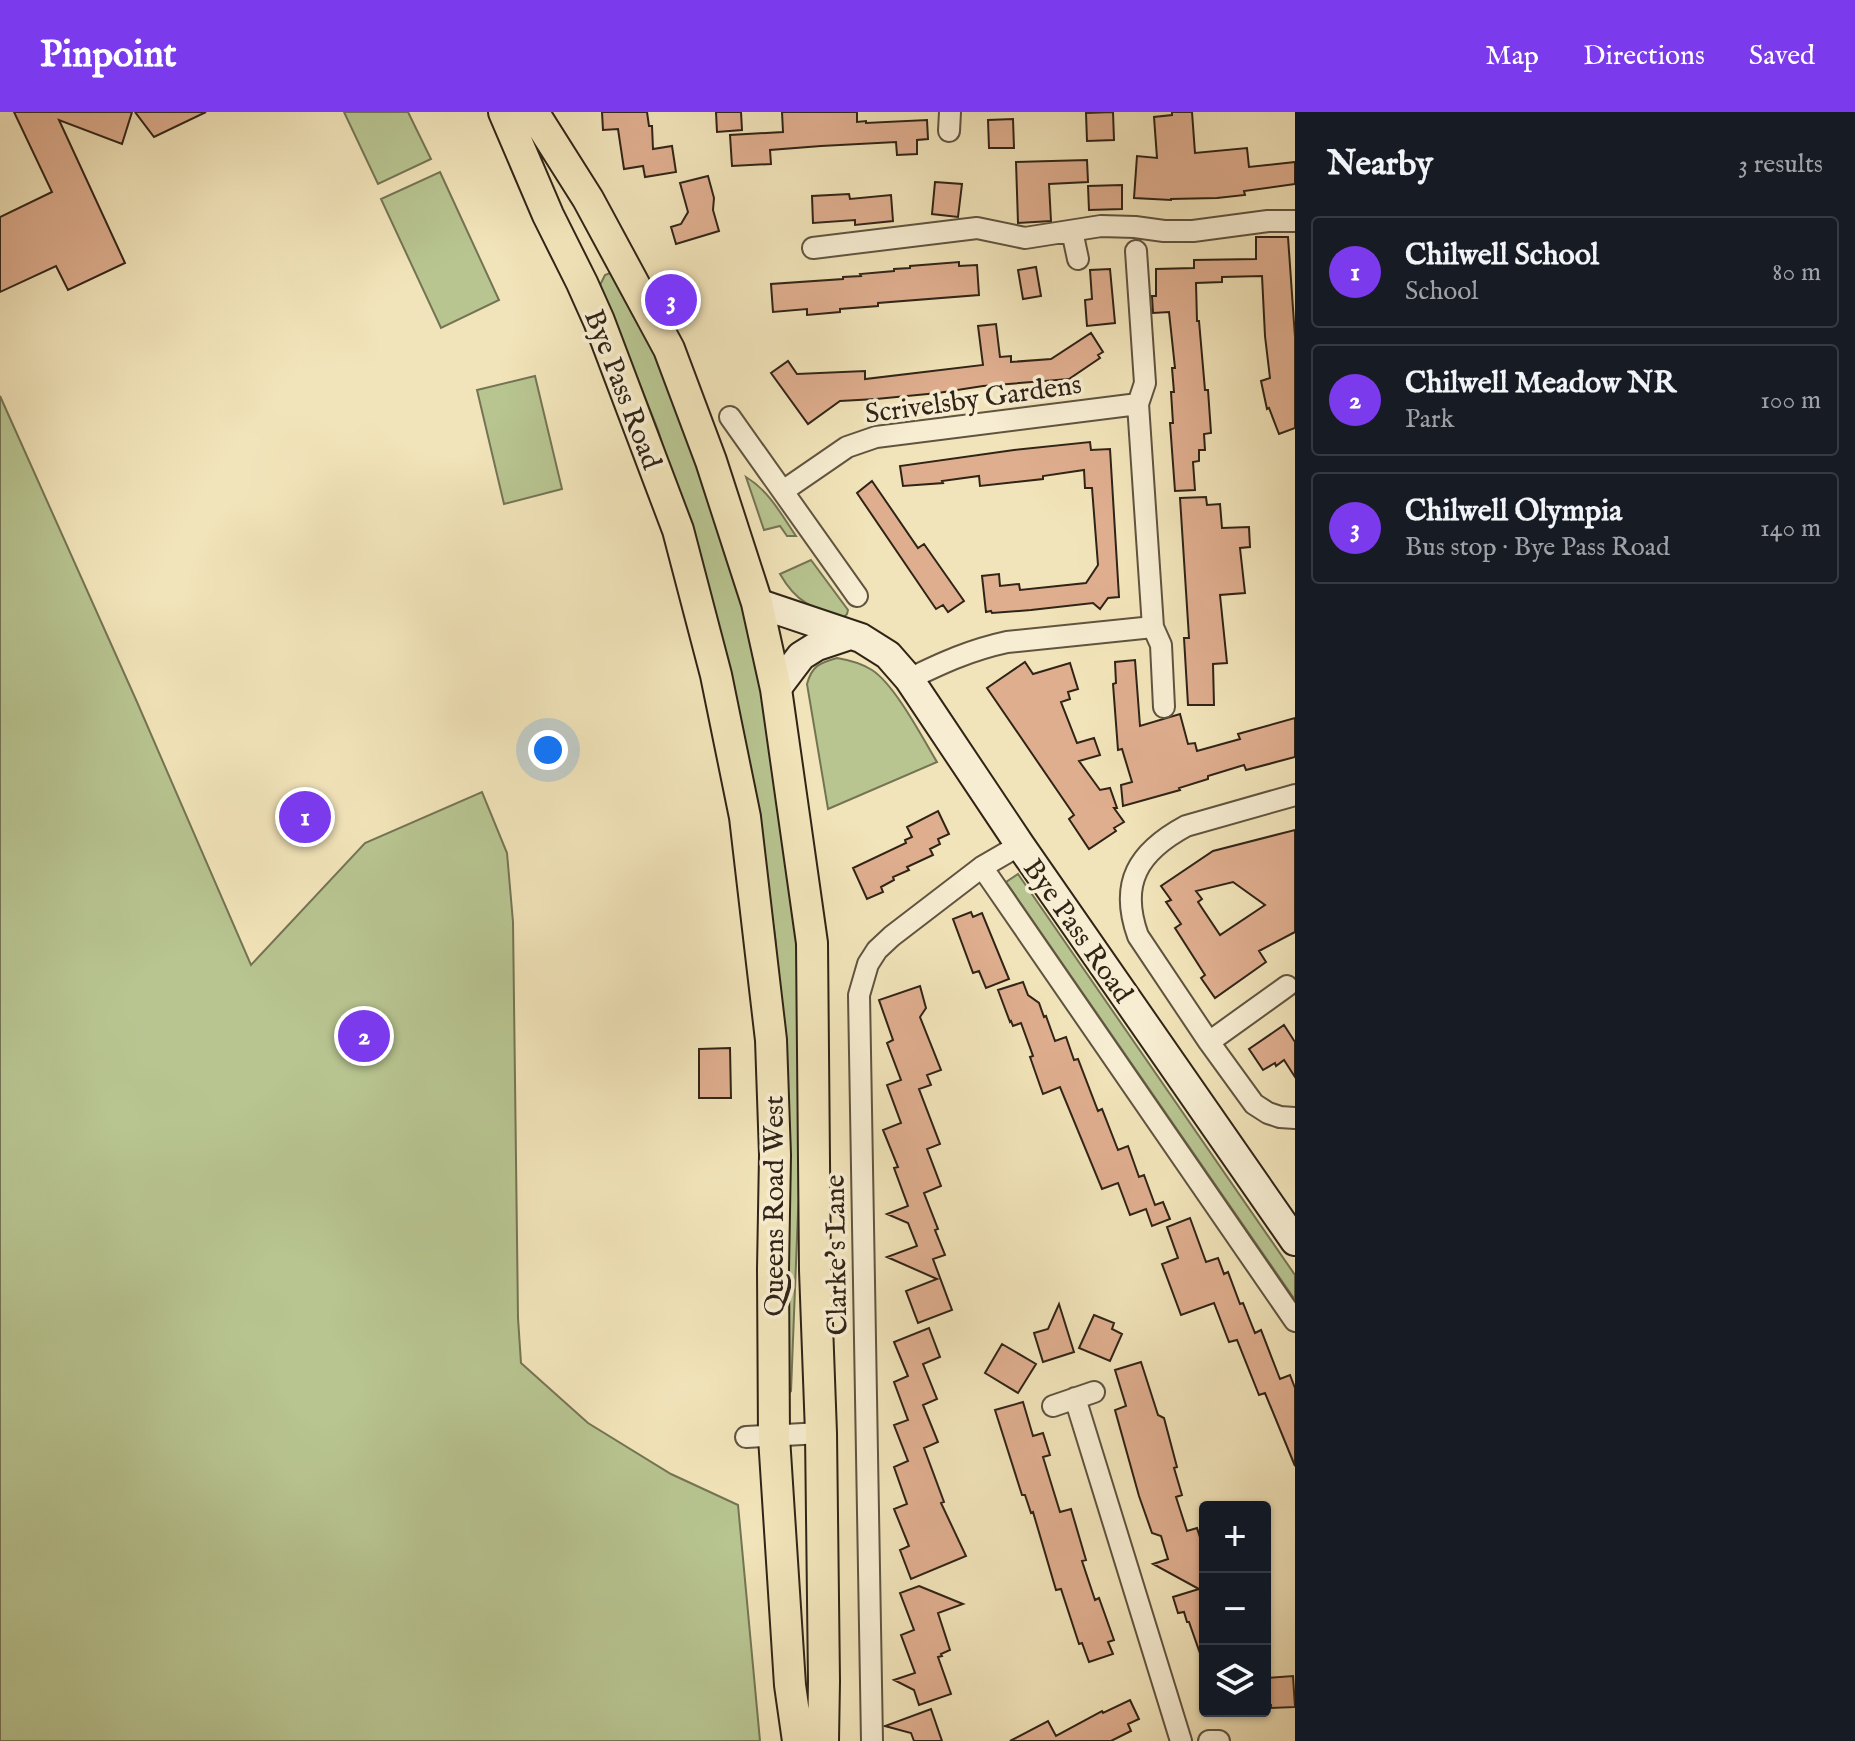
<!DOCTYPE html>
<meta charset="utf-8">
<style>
body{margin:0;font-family:"IM FELL English",serif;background:#20242c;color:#f1f3f6}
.controls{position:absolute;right:24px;bottom:24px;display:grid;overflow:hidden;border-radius:8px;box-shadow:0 2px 6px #0004}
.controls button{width:72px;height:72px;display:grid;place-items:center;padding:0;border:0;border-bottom:2px solid #363941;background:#171b24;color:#f1f3f6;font:40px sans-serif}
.you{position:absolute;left:548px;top:638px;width:28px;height:28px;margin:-20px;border:6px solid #fff;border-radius:50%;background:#1a73e8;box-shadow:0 0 0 12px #1a73e833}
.badge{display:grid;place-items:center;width:52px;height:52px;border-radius:50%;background:#7c3aed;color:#fff;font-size:26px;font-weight:700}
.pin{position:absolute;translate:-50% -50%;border:4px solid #fff;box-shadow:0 2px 8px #0006}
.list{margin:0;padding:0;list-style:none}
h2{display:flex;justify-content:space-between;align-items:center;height:104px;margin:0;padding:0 32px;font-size:34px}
h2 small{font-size:26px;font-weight:400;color:#9ea1a6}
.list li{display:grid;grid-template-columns:52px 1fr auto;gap:24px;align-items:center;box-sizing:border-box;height:112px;margin:0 16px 16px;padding:0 16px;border:2px solid #363941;border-radius:8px}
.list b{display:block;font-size:30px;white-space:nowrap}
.list p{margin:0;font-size:26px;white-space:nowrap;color:#9ea1a6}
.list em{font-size:26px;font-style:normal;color:#9ea1a6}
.icon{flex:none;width:44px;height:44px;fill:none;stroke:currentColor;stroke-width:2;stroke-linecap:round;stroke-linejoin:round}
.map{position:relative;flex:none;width:1295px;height:1629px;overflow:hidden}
header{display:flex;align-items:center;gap:48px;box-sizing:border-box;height:112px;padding:0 40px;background:#7c3aed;color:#fff}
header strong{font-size:38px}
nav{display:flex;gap:44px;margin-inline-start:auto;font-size:28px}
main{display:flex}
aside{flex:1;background:#171b24}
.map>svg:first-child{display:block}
</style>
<header>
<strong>Pinpoint</strong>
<nav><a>Map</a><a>Directions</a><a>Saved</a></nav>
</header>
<main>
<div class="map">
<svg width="1295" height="1629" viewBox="0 0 1295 1629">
<rect width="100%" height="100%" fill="#f2e4ba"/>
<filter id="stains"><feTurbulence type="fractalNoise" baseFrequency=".0025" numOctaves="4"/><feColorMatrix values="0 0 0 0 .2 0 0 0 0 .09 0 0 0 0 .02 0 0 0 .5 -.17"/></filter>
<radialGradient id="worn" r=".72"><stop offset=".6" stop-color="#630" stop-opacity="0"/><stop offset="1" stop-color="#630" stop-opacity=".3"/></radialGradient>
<path fill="#b8c591" stroke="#747454" stroke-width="2" d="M 344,0 L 408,0 L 431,47 L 378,72 Z
M 440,60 L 499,188 L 441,216 L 381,87 Z
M 610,161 L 616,162 L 652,231 L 713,392 L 748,511 L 773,621 L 799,821 L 803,1041 L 798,1100 L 791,1279 L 785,1285 L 786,969 L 775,824 L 757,706 L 679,385 L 658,318 L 600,173 L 605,163 Z
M 535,264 L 562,377 L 504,392 L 477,278 Z
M 0,284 L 137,590 L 251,853 L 365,731 L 482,680 L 507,741 L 513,810 L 518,1206 L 521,1251 L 588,1311 L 671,1362 L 738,1393 L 760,1629 L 0,1629 Z
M 746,365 C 769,379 781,402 796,424 L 787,424 L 780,414 L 764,418 Z
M 811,448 L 848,498 L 847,502 L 844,505 C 813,496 797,492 780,462 Z
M 837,546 C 849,548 861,551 872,558 C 895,573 922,625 937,650 L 828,697 L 807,572 C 812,554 819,551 837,546 Z
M 1018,762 L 1295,1163 L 1295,1188 L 1006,770 Z"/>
<path fill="#dfae8f" stroke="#302417" stroke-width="2" fill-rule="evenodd" d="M 14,0 L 132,0 L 122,32 L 59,8 L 125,151 L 68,178 L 56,154 L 0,180 L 0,105 L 52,80 Z
M 135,0 L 206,0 L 154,25 Z
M 602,0 L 647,0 L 649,14 L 652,14 L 653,37 L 672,34 L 676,60 L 645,65 L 643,54 L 624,57 L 618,17 L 603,18 Z
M 716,0 L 741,0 L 742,18 L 717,20 Z
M 782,0 L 857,0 L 857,10 L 866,9 L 866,11 L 927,8 L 928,27 L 917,28 L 917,42 L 897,43 L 896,30 L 821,34 L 770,38 L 771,52 L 732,54 L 730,23 L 783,20 Z
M 1113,0 L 1114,28 L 1087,29 L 1086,1 Z
M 1172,0 L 1192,0 L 1195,41 L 1247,36 L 1249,55 L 1295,50 L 1295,72 L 1244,79 L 1245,83 L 1217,86 L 1171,87 L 1171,88 L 1134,86 L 1137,44 L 1157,46 L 1154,5 L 1172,3 Z
M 1013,7 L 1014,36 L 989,36 L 988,8 Z
M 1087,48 L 1088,70 L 1049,72 L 1051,109 L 1018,111 L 1016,50 Z
M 708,64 L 714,86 L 713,98 L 719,119 L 676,132 L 671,115 L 681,112 L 688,100 L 680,71 Z
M 935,70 L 962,72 L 958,105 L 932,102 Z
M 1122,73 L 1122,97 L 1089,98 L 1088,74 Z
M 849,82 L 850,87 L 891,83 L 893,109 L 855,113 L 855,108 L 813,111 L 812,84 Z
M 1256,125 L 1288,125 L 1295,225 L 1295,316 L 1279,322 L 1269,296 L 1267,297 L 1261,269 L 1270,266 L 1265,224 L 1262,164 L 1222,165 L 1222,170 L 1196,171 L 1197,209 L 1199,209 L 1205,278 L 1208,278 L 1211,321 L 1204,322 L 1205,338 L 1199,338 L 1199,349 L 1193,350 L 1195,378 L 1175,379 L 1170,311 L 1173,311 L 1171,280 L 1174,280 L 1172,256 L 1175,256 L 1169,200 L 1153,201 L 1152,184 L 1156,184 L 1156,157 L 1194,156 L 1194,148 L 1256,147 Z
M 959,150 L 959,154 L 977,153 L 979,183 L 878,191 L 878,194 L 840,197 L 840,200 L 807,203 L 807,197 L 773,200 L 771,172 L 843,167 L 843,165 L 861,164 L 860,162 L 894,159 L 894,157 L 910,156 L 910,154 Z
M 1036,155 L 1041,184 L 1023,187 L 1018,158 Z
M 1110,157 L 1115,211 L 1087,214 L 1085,188 L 1092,187 L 1090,158 Z
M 996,212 L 1000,245 L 1011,244 L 1011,250 L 1051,247 L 1091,221 L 1103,240 L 1098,243 L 1100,246 L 1069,267 L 983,274 L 938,281 L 876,287 L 840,289 L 808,312 L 771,261 L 788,249 L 797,262 L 865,259 L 865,267 L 983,253 L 978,214 Z
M 1090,330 L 1091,338 L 1110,337 L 1119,485 L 1108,486 L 1100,497 L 1093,491 L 1031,498 L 992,501 L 991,499 L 986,500 L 982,464 L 999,462 L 1000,474 L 1019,472 L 1020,478 L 1086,471 L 1098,453 L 1092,376 L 1085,376 L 1084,358 L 1043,364 L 1043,367 L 980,374 L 979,364 L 942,369 L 943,371 L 903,374 L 900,354 L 1014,338 Z
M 872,369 L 918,436 L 924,432 L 964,489 L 948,500 L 943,493 L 936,497 L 857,381 Z
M 1206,385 L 1207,393 L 1220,392 L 1222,416 L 1249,415 L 1250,435 L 1240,436 L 1245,481 L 1220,483 L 1227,551 L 1213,552 L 1214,593 L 1188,593 L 1184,526 L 1189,526 L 1180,386 Z
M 1135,548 L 1140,614 L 1180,602 L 1188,632 L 1195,631 L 1197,639 L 1240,627 L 1238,622 L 1295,606 L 1295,645 L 1246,658 L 1244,653 L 1208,664 L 1208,667 L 1179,676 L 1180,678 L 1123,694 L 1121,673 L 1132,670 L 1122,637 L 1118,638 L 1113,572 L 1116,571 L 1115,550 Z
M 1025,550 L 1033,562 L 1070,551 L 1078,577 L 1068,580 L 1070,587 L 1061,590 L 1077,631 L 1094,626 L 1100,643 L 1079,649 L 1100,678 L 1110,676 L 1117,696 L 1114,696 L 1124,710 L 1114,716 L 1116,719 L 1089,737 L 1069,707 L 1074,703 L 987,576 Z
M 938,699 L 949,722 L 938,727 L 940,732 L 930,737 L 933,743 L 907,755 L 909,758 L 893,765 L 894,768 L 881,775 L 883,780 L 867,787 L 853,756 L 906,731 L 905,728 L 912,725 L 907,715 Z
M 1295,718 L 1295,820 L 1259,839 L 1266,850 L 1215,886 L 1201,866 L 1205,863 L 1175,816 L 1181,812 L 1166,790 L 1171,788 L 1161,774 L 1213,739 ZM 1233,770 L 1265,793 L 1220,823 L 1198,790 L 1202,787 L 1196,779 Z
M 971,800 L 973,805 L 982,801 L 1009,867 L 986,876 L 979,859 L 973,861 L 953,807 Z
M 1023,870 L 1028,883 L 1039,891 L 1044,905 L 1046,904 L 1055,929 L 1066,925 L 1074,948 L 1078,947 L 1098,999 L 1102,997 L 1118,1038 L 1128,1034 L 1139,1065 L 1144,1063 L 1155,1093 L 1163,1090 L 1170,1107 L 1152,1114 L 1146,1097 L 1130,1103 L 1118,1071 L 1102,1077 L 1060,975 L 1043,982 L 1030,945 L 1033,944 L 1021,911 L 1013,914 L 1011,909 L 1010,910 L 998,878 Z
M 920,874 L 926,896 L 920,905 L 941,958 L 927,963 L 931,973 L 919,977 L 940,1032 L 927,1037 L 941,1074 L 924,1081 L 938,1117 L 935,1118 L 945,1143 L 933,1147 L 952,1198 L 918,1211 L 906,1179 L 937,1167 L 887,1145 L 917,1134 L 908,1111 L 887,1102 L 908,1094 L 894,1056 L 898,1055 L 883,1018 L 901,1011 L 887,973 L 901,968 L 887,931 L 893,928 L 879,888 Z
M 1284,913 L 1295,930 L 1295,965 L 1284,948 L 1276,954 L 1275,951 L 1263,958 L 1249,937 Z
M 730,936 L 731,986 L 699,986 L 699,937 Z
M 1190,1106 L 1206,1150 L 1218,1146 L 1224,1162 L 1228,1160 L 1240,1192 L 1243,1191 L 1255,1221 L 1261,1218 L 1280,1267 L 1290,1263 L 1295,1276 L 1295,1354 L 1265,1281 L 1259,1283 L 1237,1228 L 1229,1230 L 1214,1191 L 1181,1203 L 1162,1152 L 1178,1146 L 1167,1115 Z
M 1059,1192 L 1074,1240 L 1043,1250 L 1034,1221 L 1048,1217 Z
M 1094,1203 L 1114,1211 L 1112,1217 L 1122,1222 L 1110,1249 L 1079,1236 Z
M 929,1216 L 940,1245 L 923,1252 L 937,1287 L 923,1293 L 938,1330 L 924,1336 L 944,1390 L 941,1391 L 966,1444 L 911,1467 L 900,1438 L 909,1434 L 894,1397 L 907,1392 L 894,1355 L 908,1349 L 894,1313 L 908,1308 L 894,1270 L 908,1264 L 894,1230 Z
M 1002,1232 L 1036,1252 L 1018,1281 L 985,1261 Z
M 1141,1250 L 1158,1303 L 1164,1306 L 1177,1355 L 1174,1356 L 1182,1383 L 1176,1385 L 1187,1419 L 1197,1416 L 1205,1441 L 1205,1546 L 1202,1547 L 1189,1510 L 1187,1510 L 1184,1500 L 1178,1501 L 1173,1485 L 1199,1477 L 1153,1452 L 1168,1447 L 1161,1424 L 1152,1421 L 1139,1384 L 1115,1298 L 1126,1294 L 1115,1258 Z
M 1023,1290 L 1033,1324 L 1043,1321 L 1050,1343 L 1043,1345 L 1060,1400 L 1071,1397 L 1086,1448 L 1082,1449 L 1095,1488 L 1099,1486 L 1114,1528 L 1108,1530 L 1113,1542 L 1089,1550 L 1082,1531 L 1079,1532 L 1061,1477 L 1056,1478 L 1033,1400 L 1031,1401 L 1025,1383 L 1022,1383 L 995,1298 Z
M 919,1474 L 963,1492 L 938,1501 L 950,1538 L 941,1542 L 942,1544 L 938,1545 L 951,1582 L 919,1593 L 914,1578 L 894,1568 L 915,1561 L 901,1523 L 914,1518 L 900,1481 Z
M 1293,1564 L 1295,1595 L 1271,1596 L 1271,1593 L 1265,1593 L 1265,1566 Z
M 1130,1588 L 1139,1607 L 1128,1612 L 1131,1619 L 1111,1629 L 1010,1629 L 1048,1609 L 1056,1624 L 1102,1599 L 1103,1601 Z
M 931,1597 L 942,1629 L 914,1629 L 911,1621 L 885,1614 Z"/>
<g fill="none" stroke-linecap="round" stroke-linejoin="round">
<g stroke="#605440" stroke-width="24">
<path id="street" d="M 949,19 L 950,0
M 1072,119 L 1078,147
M 813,136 L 977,116 L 1025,126 L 1101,114 L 1135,115 L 1164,119 L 1193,119 L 1268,109 L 1295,109
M 1136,139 L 1145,271 L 1138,292
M 730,305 L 857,484
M 783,379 L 847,335 L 876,325 L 1138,292 L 1153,515 L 1007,530 C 970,538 942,551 909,567
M 1153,515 L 1161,533 L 1164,595
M 1295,683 L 1186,714 C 1138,740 1119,771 1138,824 L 1209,930 L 1254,992 L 1268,1001 L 1280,1005 L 1295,1006
M 982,755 L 1295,1209
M 1209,930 L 1287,874
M 1075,1286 L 1181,1629
M 1053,1294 L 1094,1280
M 746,1325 L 821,1321
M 872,1629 L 859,883 L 868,852 L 877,838 L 892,824 L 982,755 L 1020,733
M 1209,1629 L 1219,1629"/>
</g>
<g stroke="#302417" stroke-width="32">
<path id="secondary" d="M 757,491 L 861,526 L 888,543 L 909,567 L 1020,733 L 1295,1129
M 776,577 L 801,544 L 817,534 L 850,523"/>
</g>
<g stroke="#302417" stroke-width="34">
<path id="primary" d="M 504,0 L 548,103 L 582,171 L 599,209 L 678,418 L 716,563 L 745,705 L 771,928 L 775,1043 L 773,1157 L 774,1325 L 790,1573 L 798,1629
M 533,0 L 588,87 L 669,237 L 711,349 L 757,491 L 776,577 L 812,831 L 815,1158 L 821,1321 L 824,1569 L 823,1629"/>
</g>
<use href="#street" stroke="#f7edd2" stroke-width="20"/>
<use href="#secondary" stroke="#f7edd2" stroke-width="28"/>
<use href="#primary" stroke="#f2e4ba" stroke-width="30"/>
</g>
<g text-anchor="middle" stroke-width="7" stroke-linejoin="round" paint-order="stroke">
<g font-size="28" fill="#302417" stroke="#f7edd2">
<text transform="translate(624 277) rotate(69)" y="10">Bye Pass Road</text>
<text transform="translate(973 286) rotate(-8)" y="10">Scrivelsby Gardens</text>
<text transform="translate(1079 818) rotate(55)" y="10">Bye Pass Road</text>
<text transform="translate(773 1094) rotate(-90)" y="10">Queens Road West</text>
<text transform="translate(835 1143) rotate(-91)" y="10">Clarke's Lane</text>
</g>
</g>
<rect width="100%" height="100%" filter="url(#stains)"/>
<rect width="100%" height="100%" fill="url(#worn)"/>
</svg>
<div class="controls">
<button>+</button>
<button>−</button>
<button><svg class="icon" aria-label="layers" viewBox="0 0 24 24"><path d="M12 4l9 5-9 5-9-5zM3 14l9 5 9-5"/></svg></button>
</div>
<div class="you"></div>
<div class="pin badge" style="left:305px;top:705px">1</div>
<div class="pin badge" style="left:364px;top:924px">2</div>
<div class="pin badge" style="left:671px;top:188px">3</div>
</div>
<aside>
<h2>Nearby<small>3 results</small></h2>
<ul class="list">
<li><span class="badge">1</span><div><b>Chilwell School</b><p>School</p></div><em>80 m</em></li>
<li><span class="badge">2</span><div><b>Chilwell Meadow NR</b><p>Park</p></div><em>100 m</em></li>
<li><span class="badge">3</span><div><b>Chilwell Olympia</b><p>Bus stop · Bye Pass Road</p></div><em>140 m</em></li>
</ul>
</aside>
</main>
